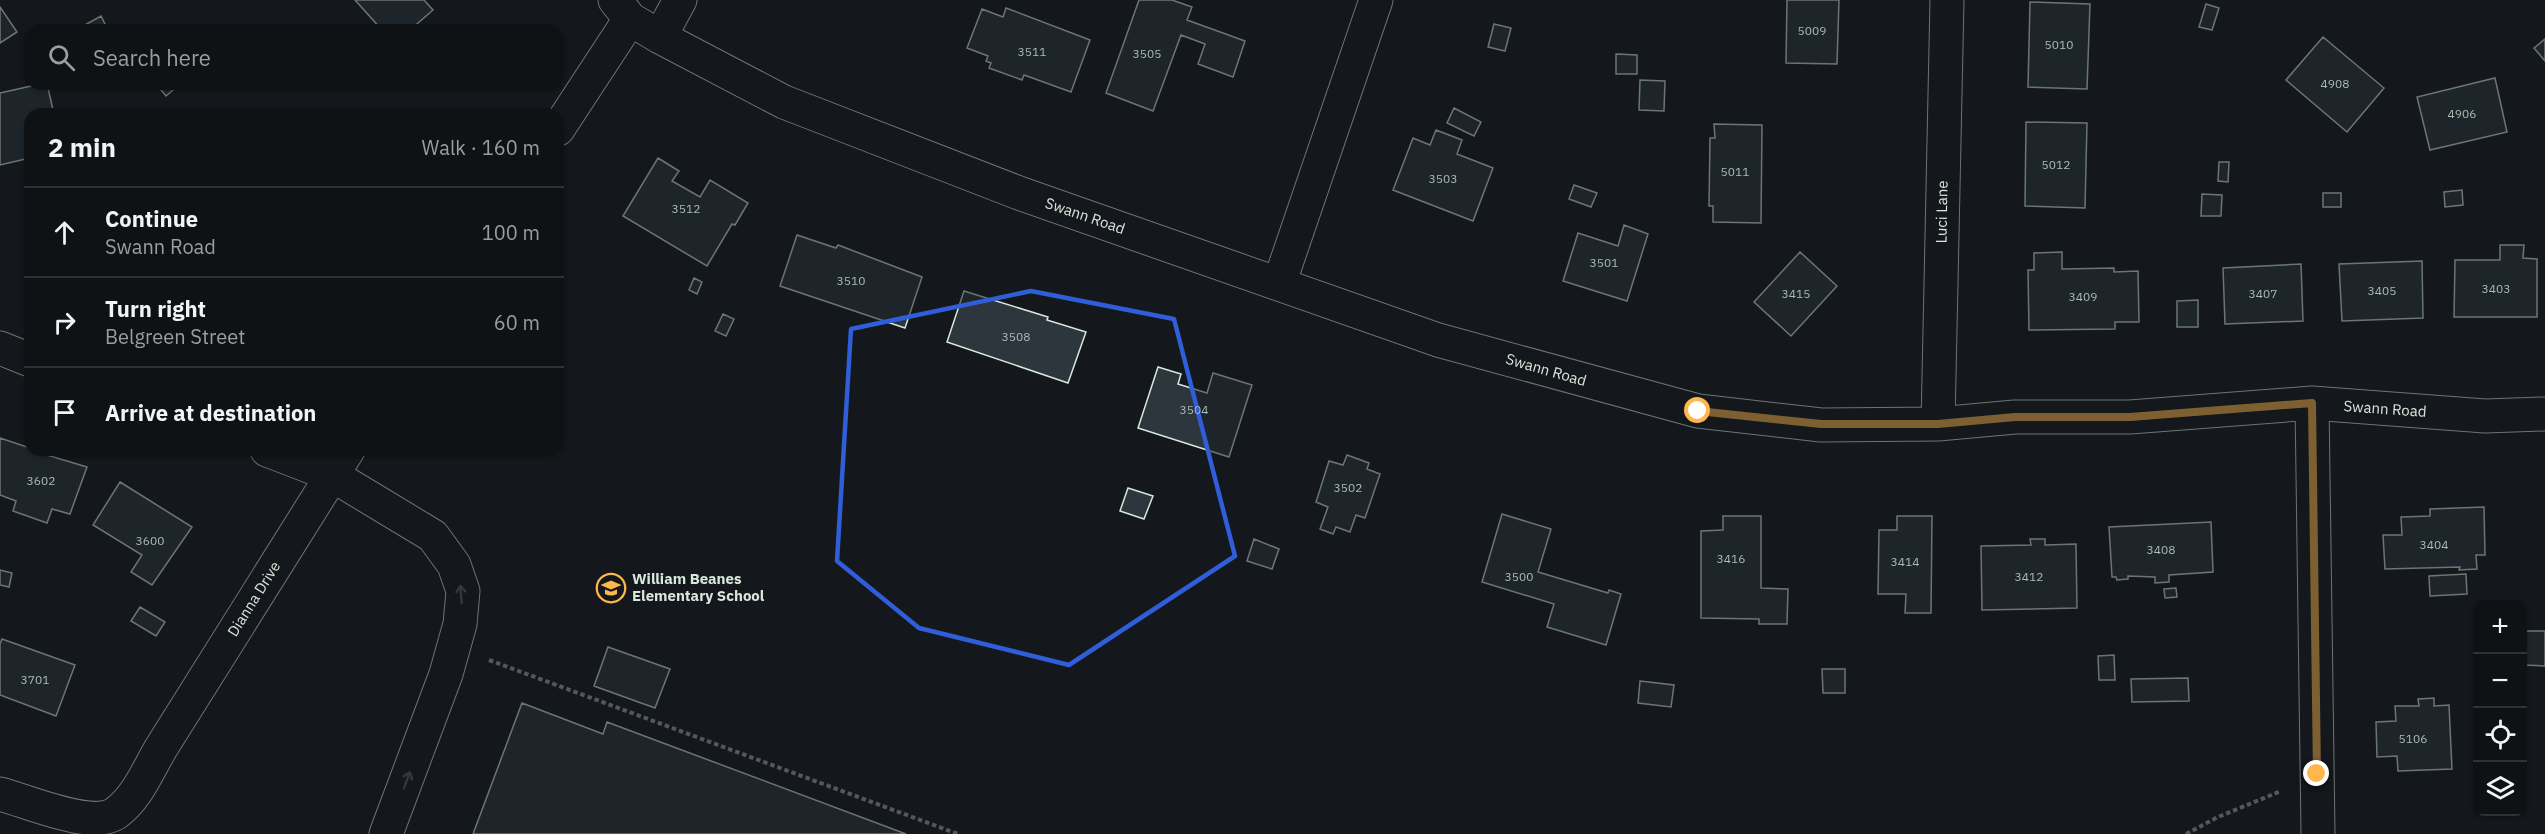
<!DOCTYPE html>
<meta charset="utf-8">
<style>
body{margin:0;font-family:"IBM Plex Sans",sans-serif;background:#181b1e;color:#f1f3f6}
.controls{position:absolute;right:18px;bottom:18px;display:grid;overflow:hidden;border-radius:12px;box-shadow:0 2px 4px #0004}
.controls button{width:54px;height:54px;display:grid;place-items:center;padding:0;border:0;border-bottom:2px solid #2f3234;background:#0f1215;color:#f1f3f6;font:30px sans-serif}
.stop{position:absolute;width:18px;height:18px;margin:-14px;border:4px solid #ffb74d;border-radius:50%;background:#fff}
.stop.end{background:#ffb74d;border-color:#fff;box-shadow:0 2px 6px #0008}
.list{margin:0;padding:0;list-style:none}
h2{display:flex;justify-content:space-between;align-items:center;height:78px;margin:0;padding:0 24px;font-size:26px}
h2 small{font-size:20px;font-weight:400;color:#9b9ea0}
.list li{display:grid;grid-template-columns:39px 1fr auto;gap:18px;align-items:center;box-sizing:border-box;height:90px;padding:0 24px;border-top:2px solid #2f3234}
.list b{display:block;font-size:22px;white-space:nowrap}
.list p{margin:0;font-size:20px;white-space:nowrap;color:#9b9ea0}
.list em{font-size:20px;font-style:normal;color:#9b9ea0}
.icon{flex:none;width:33px;height:33px;fill:none;stroke:currentColor;stroke-width:2;stroke-linecap:round;stroke-linejoin:round}
.map{position:relative;flex:none;width:2545px;height:834px;overflow:hidden}
.search{position:absolute;background:#0f1215;box-shadow:0 2px 4px #0004;left:24px;top:24px;width:540px;height:66px;display:flex;align-items:center;gap:15px;box-sizing:border-box;padding:0 21px;border-radius:18px;color:#9b9ea0;font-size:22px}
.panel{position:absolute;background:#0f1215;box-shadow:0 2px 4px #0004;left:24px;top:108px;width:540px;height:348px;border-radius:18px}
.map>svg:first-child{display:block}
</style>
<div class="map">
<svg width="2545" height="834" viewBox="0 0 2545 834">
<rect width="100%" height="100%" fill="#14181c"/>
<path fill="#2c363c" stroke="#d8e6dc" stroke-width="1.5" d="M 355,0 L 424,0 L 433,10 L 410,30 L 382,30 Z
M 1139,0 L 1172,0 L 1192,7 L 1187,20 L 1245,41 L 1233,77 L 1198,64 L 1205,44 L 1181,35 L 1153,111 L 1106,93 Z
M 1787,0 L 1839,0 L 1837,64 L 1786,63 Z
M 2030,2 L 2090,4 L 2087,89 L 2028,87 Z
M 2206,4 L 2219,8 L 2212,30 L 2199,27 Z
M 0,7 L 17,32 L 0,43 Z
M 1006,8 L 1090,40 L 1071,92 L 1024,75 L 1022,80 L 989,68 L 991,63 L 986,61 L 988,56 L 967,48 L 982,9 L 1003,17 Z
M 101,16 L 108,30 L 85,30 L 83,26 Z
M 1494,24 L 1511,28 L 1505,51 L 1488,47 Z
M 2323,37 L 2384,88 L 2347,132 L 2286,80 Z
M 2545,39 L 2545,61 L 2534,48 Z
M 1616,54 L 1637,55 L 1637,74 L 1616,74 Z
M 2495,78 L 2507,132 L 2430,150 L 2417,97 Z
M 1640,80 L 1665,81 L 1664,111 L 1639,110 Z
M 40,84 L 47,84 L 54,114 L 30,114 L 30,158 L 0,165 L 0,93 Z
M 156,84 L 180,84 L 166,96 Z
M 1454,108 L 1481,122 L 1474,136 L 1447,123 Z
M 2026,122 L 2087,123 L 2085,208 L 2025,206 Z
M 1714,124 L 1762,125 L 1761,223 L 1713,222 L 1713,206 L 1709,206 L 1710,138 L 1715,138 Z
M 1436,130 L 1462,140 L 1457,154 L 1493,168 L 1473,221 L 1393,190 L 1413,138 L 1430,145 Z
M 658,158 L 679,171 L 672,181 L 700,197 L 710,180 L 748,203 L 735,225 L 732,224 L 707,266 L 623,216 Z
M 2219,162 L 2229,162 L 2228,182 L 2218,181 Z
M 1574,185 L 1597,193 L 1591,207 L 1569,199 Z
M 2462,190 L 2463,205 L 2445,207 L 2444,192 Z
M 2323,193 L 2341,193 L 2341,207 L 2323,207 Z
M 2202,194 L 2222,195 L 2221,216 L 2201,216 Z
M 1624,225 L 1648,234 L 1627,301 L 1563,281 L 1578,233 L 1618,246 Z
M 797,235 L 836,248 L 838,245 L 922,277 L 905,328 L 780,286 Z
M 2500,245 L 2524,245 L 2523,258 L 2537,259 L 2537,317 L 2454,317 L 2455,260 L 2500,260 Z
M 1800,252 L 1837,286 L 1791,336 L 1754,302 Z
M 2062,252 L 2062,269 L 2114,268 L 2114,272 L 2138,271 L 2139,322 L 2115,322 L 2115,329 L 2029,330 L 2028,270 L 2034,270 L 2034,253 Z
M 2422,261 L 2423,318 L 2342,321 L 2339,264 Z
M 2301,264 L 2303,321 L 2225,324 L 2223,268 Z
M 694,278 L 702,282 L 697,294 L 689,290 Z
M 964,291 L 1048,317 L 1047,320 L 1086,332 L 1068,383 L 947,342 Z
M 2198,300 L 2198,327 L 2177,327 L 2177,301 Z
M 723,314 L 734,319 L 726,336 L 715,331 Z
M 1158,367 L 1181,374 L 1178,384 L 1207,393 L 1213,373 L 1252,385 L 1229,457 L 1138,428 Z
M 0,438 L 30,448 L 30,450 L 87,467 L 70,514 L 52,509 L 47,523 L 13,511 L 16,501 L 0,495 Z
M 1347,455 L 1369,463 L 1367,469 L 1380,474 L 1365,518 L 1356,515 L 1350,532 L 1336,527 L 1333,534 L 1320,529 L 1328,507 L 1316,502 L 1329,461 L 1343,465 Z
M 120,482 L 192,527 L 152,585 L 131,572 L 142,555 L 93,525 Z
M 1128,488 L 1153,496 L 1144,519 L 1120,511 Z
M 2484,507 L 2485,555 L 2476,555 L 2477,569 L 2459,570 L 2460,567 L 2385,569 L 2383,535 L 2402,535 L 2401,517 L 2430,516 L 2430,509 Z
M 1502,514 L 1551,529 L 1538,572 L 1608,593 L 1609,590 L 1621,594 L 1606,645 L 1547,627 L 1554,604 L 1482,582 Z
M 1723,516 L 1761,516 L 1761,588 L 1788,589 L 1787,624 L 1759,624 L 1759,619 L 1701,618 L 1701,531 L 1723,530 Z
M 1897,516 L 1932,516 L 1931,613 L 1905,613 L 1906,594 L 1878,594 L 1879,530 L 1897,530 Z
M 2211,522 L 2213,572 L 2169,575 L 2169,582 L 2155,583 L 2155,577 L 2128,576 L 2128,579 L 2117,580 L 2116,577 L 2112,577 L 2109,527 Z
M 1254,539 L 1279,549 L 1272,569 L 1247,561 Z
M 2030,539 L 2045,539 L 2045,545 L 2076,544 L 2077,608 L 1982,610 L 1981,546 L 2031,545 Z
M 0,570 L 12,573 L 9,587 L 0,585 Z
M 2466,574 L 2467,594 L 2430,596 L 2429,576 Z
M 2176,588 L 2177,597 L 2165,598 L 2164,589 Z
M 140,607 L 165,622 L 156,636 L 131,621 Z
M 2522,631 L 2545,631 L 2545,666 L 2522,665 Z
M 2,639 L 75,665 L 56,716 L 0,695 L 0,644 Z
M 608,647 L 670,669 L 655,708 L 594,686 Z
M 2114,655 L 2115,680 L 2099,680 L 2098,656 Z
M 1822,669 L 1845,669 L 1845,693 L 1823,693 Z
M 2188,678 L 2189,701 L 2132,702 L 2131,679 Z
M 1640,681 L 1674,685 L 1671,707 L 1638,703 Z
M 2434,698 L 2434,706 L 2449,705 L 2452,769 L 2398,771 L 2397,756 L 2377,757 L 2376,722 L 2396,721 L 2395,706 L 2419,706 L 2418,699 Z
M 522,703 L 603,734 L 607,722 L 906,834 L 473,834 Z"/>
<g fill="none" stroke-linecap="round" stroke-linejoin="round">
<g stroke="#d8e6dc" stroke-width="35">
<path id="minor" d="M 615,0 L 630,19 L 660,37 L 784,102 L 1019,193 L 1438,340 L 1698,411 L 1821,425 L 1938,424 L 2015,417 L 2130,417 L 2312,403 L 2485,416 L 2545,414
M 660,37 L 680,0
M 558,129 L 630,19
M 1279,284 L 1376,0
M 0,348 L 30,360
M 2312,403 L 2318,834
M 1938,424 L 1947,0
M 267,450 L 332,475 L 433,536 L 454,565 L 463,591 L 460,624 L 446,674 L 386,834
M 0,794 C 27,801 92,830 116,813 C 137,798 148,770 161,748 L 348,450"/>
</g>
<path stroke="#9da8a2" stroke-width="4" stroke-dasharray="4.5 3" stroke-linecap="butt" d="M 489,660 L 958,834
M 2186,834 L 2218,817 L 2281,791"/>
<use href="#minor" stroke="#14181c" stroke-width="33"/>
</g>
<defs><path id="oneway-shaft" d="M-6 0H5M1.5-3L5.5 0L1.5 3" fill="none" stroke-width="1.6" stroke-linecap="round" stroke-linejoin="round" transform="scale(1.5)"/></defs>
<g stroke="#59605f">
<use href="#oneway-shaft" transform="translate(461 594) rotate(-94)"/>
<use href="#oneway-shaft" transform="translate(407 780) rotate(-70)"/>
</g>
<g fill="none" stroke-linecap="round" stroke-linejoin="round">
<path stroke="#ffb74d" stroke-width="8" d="M 1698,411 L 1821,424 L 1938,424 L 2015,417 L 2130,417 L 2312,403 L 2317,774"/>
</g>
<path d="M0 0H2545V834H0ZM 1031,291 L 1174,319 L 1235,556 L 1069,665 L 919,628 L 837,561 L 851,329 Z" fill="#14181c" fill-opacity=".55" fill-rule="evenodd"/>
<path fill="none" stroke="#305dd8" stroke-width="4.5" stroke-linejoin="round" d="M 1031,291 L 1174,319 L 1235,556 L 1069,665 L 919,628 L 837,561 L 851,329 Z"/>
<defs>
<g id="school-ring" transform="scale(1.5)"><circle r="9.5" fill="#14181c" stroke="#ffb74d" stroke-width="1.5"/><path d="M0-5L7-2L0 1L-7-2ZM-4 1L0 2.5L4 1V4Q0 6-4 4Z" fill="#ffb74d"/></g>
</defs>
<g fill-rule="evenodd">
<use href="#school-ring" x="611" y="588"/>
</g>
<g text-anchor="middle" stroke-width="4.5" stroke-linejoin="round" paint-order="stroke">
<g font-size="12" fill="#adbab4">
<text x="1812" y="35">5009</text>
<text x="2059" y="49">5010</text>
<text x="1032" y="56">3511</text>
<text x="1147" y="58">3505</text>
<text x="2335" y="88">4908</text>
<text x="2462" y="118">4906</text>
<text x="2056" y="169">5012</text>
<text x="1735" y="176">5011</text>
<text x="1443" y="183">3503</text>
<text x="686" y="213">3512</text>
<text x="1604" y="267">3501</text>
<text x="851" y="285">3510</text>
<text x="2496" y="293">3403</text>
<text x="2382" y="295">3405</text>
<text x="1796" y="298">3415</text>
<text x="2263" y="298">3407</text>
<text x="2083" y="301">3409</text>
<text x="1016" y="341">3508</text>
<text x="1194" y="414">3504</text>
<text x="41" y="485">3602</text>
<text x="1348" y="492">3502</text>
<text x="150" y="545">3600</text>
<text x="2434" y="549">3404</text>
<text x="2161" y="554">3408</text>
<text x="1731" y="563">3416</text>
<text x="1905" y="566">3414</text>
<text x="1519" y="581">3500</text>
<text x="2029" y="581">3412</text>
<text x="35" y="684">3701</text>
<text x="2413" y="743">5106</text>
</g>
<g font-size="15" fill="#d8e6dc" stroke="#14181c">
<text transform="translate(1942 212) rotate(-89)" y="5">Luci Lane</text>
<text transform="translate(1085 216) rotate(19)" y="5">Swann Road</text>
<text transform="translate(1546 370) rotate(16)" y="5">Swann Road</text>
<text transform="translate(2385 409) rotate(4)" y="5">Swann Road</text>
<text transform="translate(254 599) rotate(-58)" y="5">Dianna Drive</text>
</g>
<g font-size="15" font-weight="bold" fill="#d8e6dc" stroke="#14181c" text-anchor="start">
<text x="632" y="584">William Beanes<tspan x="632" dy="17">Elementary School</tspan></text>
</g>
</g>
</svg>
<div class="controls">
<button>+</button>
<button>−</button>
<button><svg class="icon" aria-label="locate" viewBox="0 0 24 24"><circle cx="12" cy="12" r="6"/><path d="M12 2v4M12 18v4M2 12h4M18 12h4"/></svg></button>
<button><svg class="icon" aria-label="layers" viewBox="0 0 24 24"><path d="M12 4l9 5-9 5-9-5zM3 14l9 5 9-5"/></svg></button>
</div>
<div class="stop" style="left:1698px;top:411px"></div>
<div class="stop end" style="left:2317px;top:774px"></div>
<div class="search"><svg class="icon" aria-label="search" viewBox="0 0 24 24"><circle cx="10" cy="10" r="6"/><path d="M15 15l6 6"/></svg>Search here</div>
<section class="panel">
<h2>2 min<small>Walk · 160 m</small></h2>
<ul class="list">
<li><svg class="icon" aria-label="ahead" viewBox="0 0 24 24"><path d="M12 20V5M6 11l6-6 6 6"/></svg><div><b>Continue</b><p>Swann Road</p></div><em>100 m</em></li>
<li><svg class="icon" aria-label="right" viewBox="0 0 24 24"><path d="M7 20v-9h11M14 6l5 5-5 5"/></svg><div><b>Turn right</b><p>Belgreen Street</p></div><em>60 m</em></li>
<li><svg class="icon" aria-label="arrive" viewBox="0 0 24 24"><path d="M6 21V4h12l-3 4 3 4H6"/></svg><div><b>Arrive at destination</b></div></li>
</ul>
</section>
</div>
